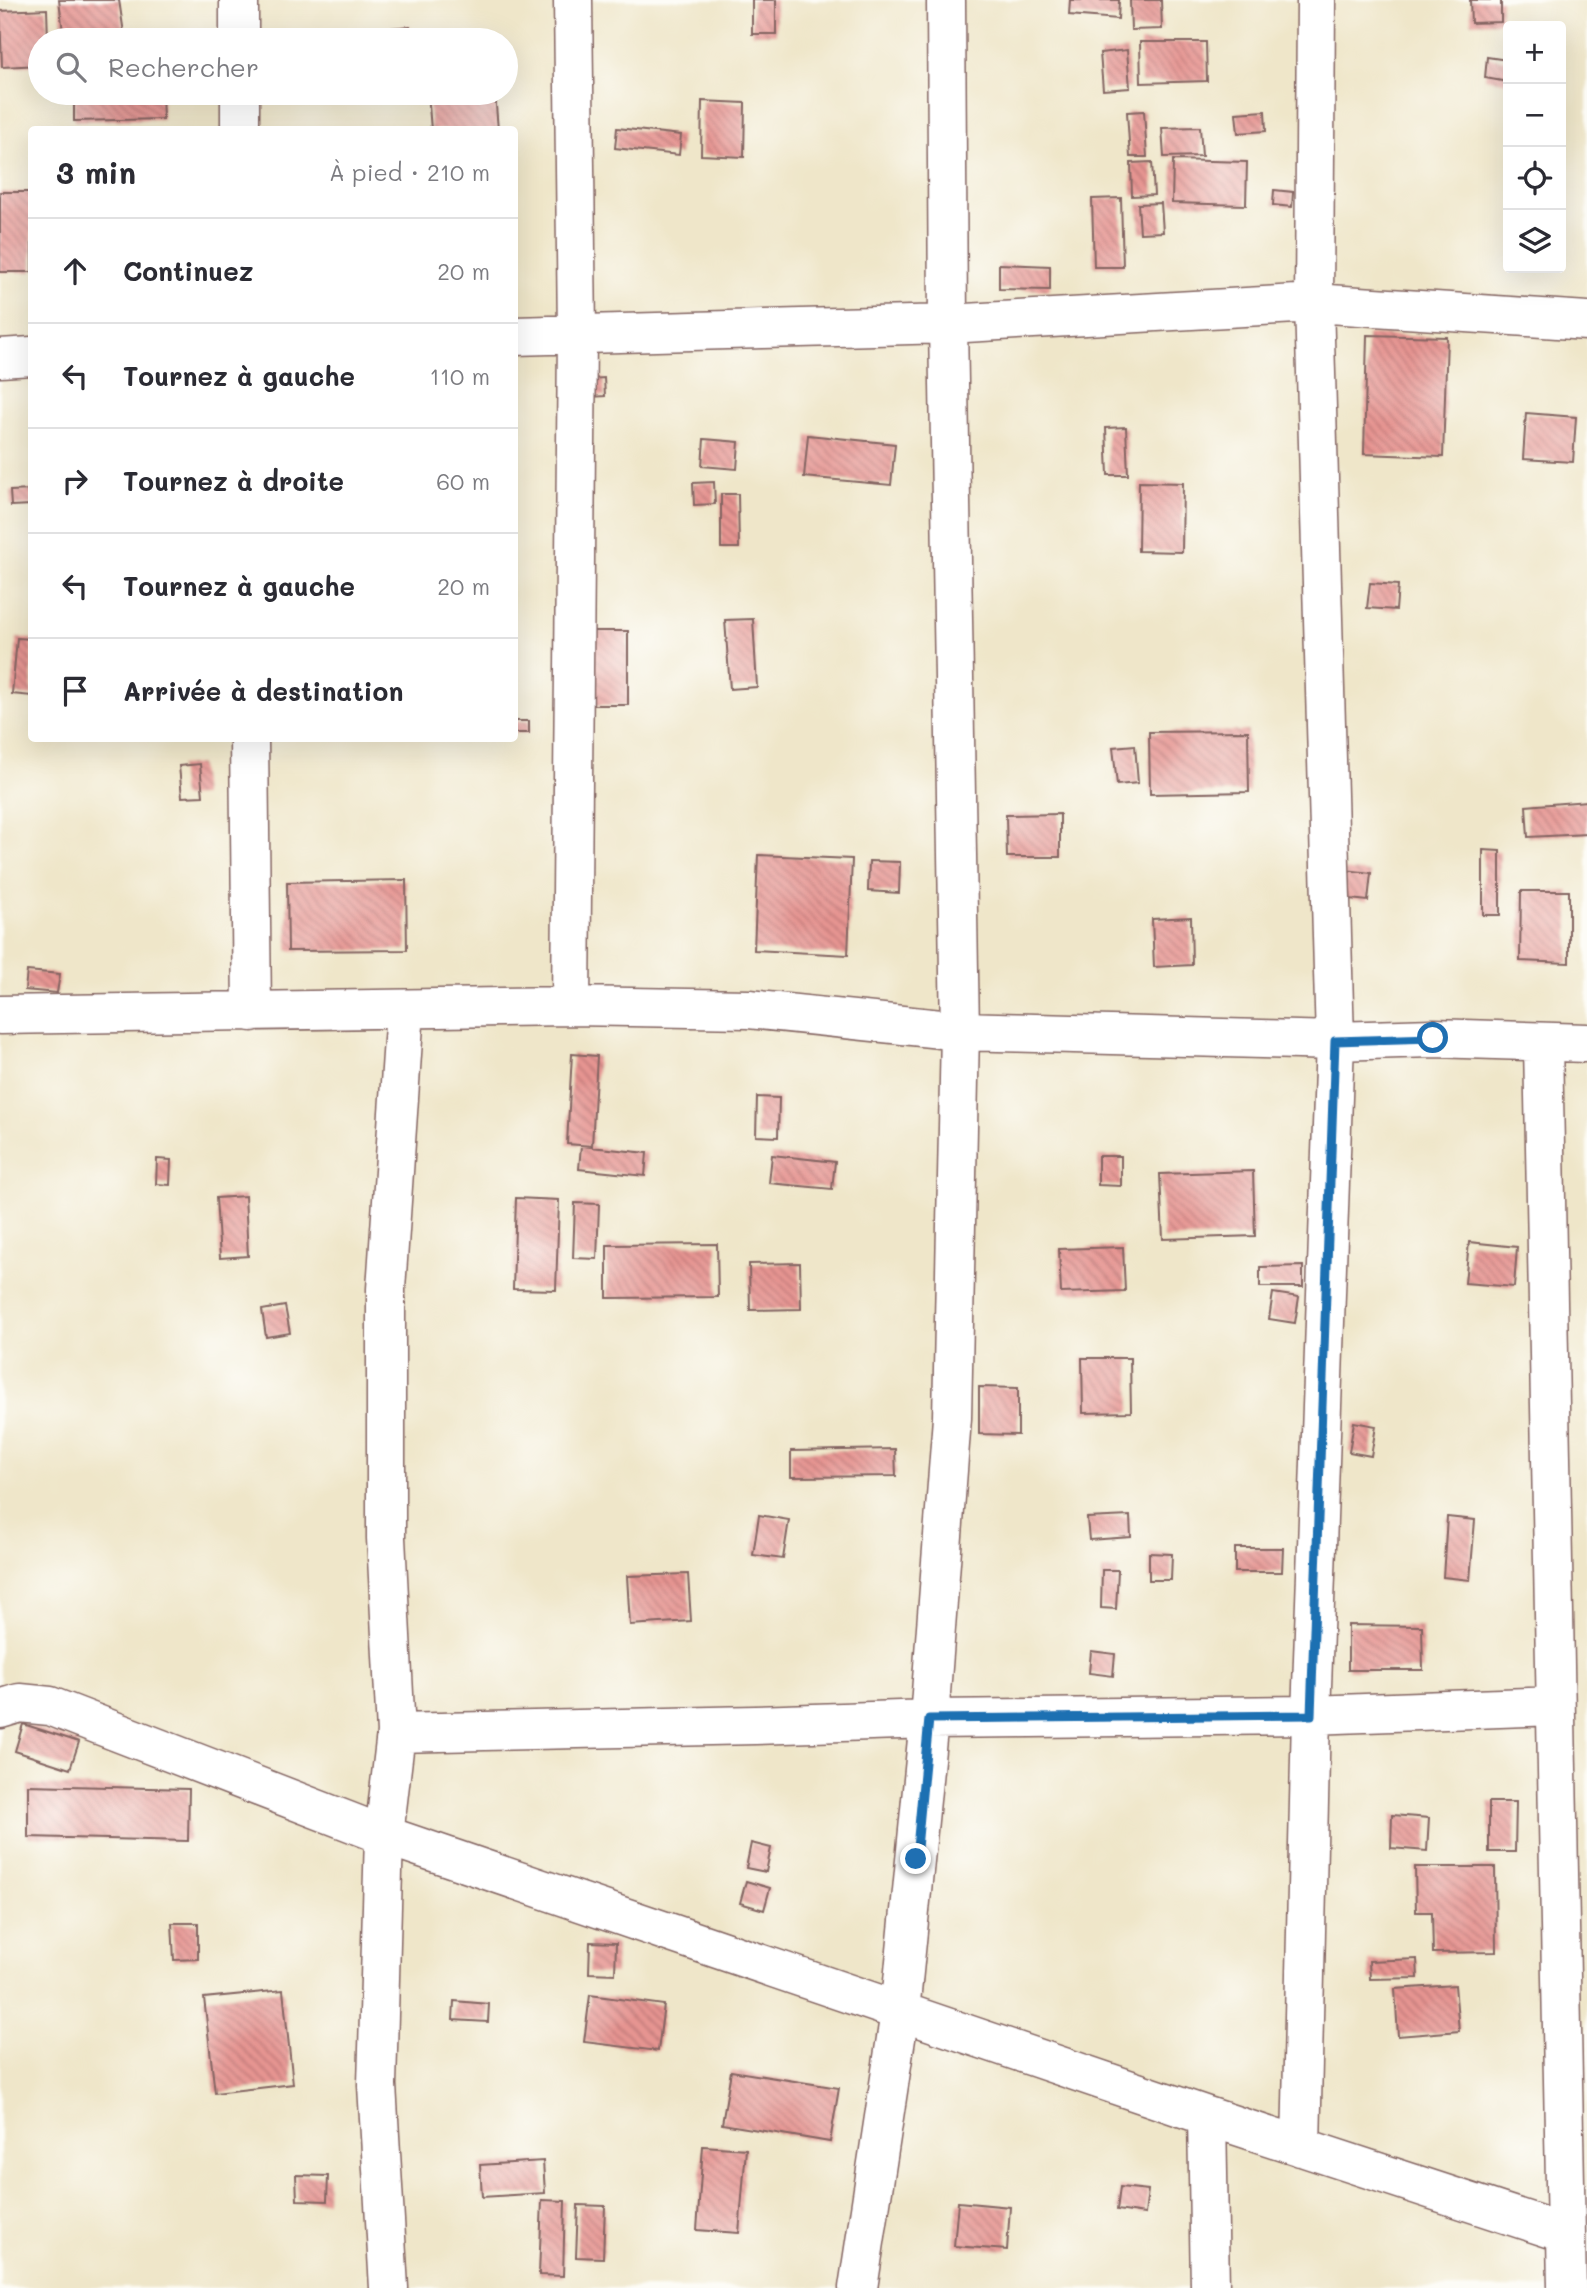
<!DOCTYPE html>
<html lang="fr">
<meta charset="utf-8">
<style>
body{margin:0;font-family:Mali,sans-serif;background:#f2f2f3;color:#2b2b33}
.controls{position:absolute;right:21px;top:21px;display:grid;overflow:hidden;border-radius:7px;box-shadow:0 7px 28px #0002}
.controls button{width:63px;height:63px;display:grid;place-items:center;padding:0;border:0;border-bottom:2px solid #e1e1e2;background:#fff;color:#2b2b33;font:35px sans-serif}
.stop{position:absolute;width:21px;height:21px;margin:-16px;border:5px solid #1f6fb2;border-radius:50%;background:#fff}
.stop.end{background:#1f6fb2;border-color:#fff;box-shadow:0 2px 7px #0008}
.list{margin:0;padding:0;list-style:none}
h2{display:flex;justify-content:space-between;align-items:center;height:91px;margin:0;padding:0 28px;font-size:30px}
h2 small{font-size:23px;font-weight:400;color:#7c7c81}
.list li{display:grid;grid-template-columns:46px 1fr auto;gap:21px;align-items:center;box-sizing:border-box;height:105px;padding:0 28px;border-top:2px solid #e1e1e2}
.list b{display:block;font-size:26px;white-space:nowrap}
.list em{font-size:23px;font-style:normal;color:#7c7c81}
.icon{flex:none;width:38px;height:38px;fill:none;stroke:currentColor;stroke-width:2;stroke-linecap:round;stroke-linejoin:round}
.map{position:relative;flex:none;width:1587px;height:2288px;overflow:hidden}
.search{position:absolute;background:#fff;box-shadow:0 7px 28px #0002;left:28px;top:28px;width:490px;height:77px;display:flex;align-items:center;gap:18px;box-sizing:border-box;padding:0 24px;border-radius:38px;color:#7c7c81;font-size:26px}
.panel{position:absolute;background:#fff;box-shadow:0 7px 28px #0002;left:28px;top:126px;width:490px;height:616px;border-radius:7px}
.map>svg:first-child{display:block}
</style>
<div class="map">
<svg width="1587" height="2288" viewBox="0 0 1587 2288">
<defs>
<pattern id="building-back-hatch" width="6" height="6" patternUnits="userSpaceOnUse" patternTransform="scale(1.75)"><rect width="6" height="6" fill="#e69491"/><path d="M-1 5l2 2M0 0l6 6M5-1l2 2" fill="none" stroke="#bc7877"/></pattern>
</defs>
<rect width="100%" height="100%" fill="#fdfcf7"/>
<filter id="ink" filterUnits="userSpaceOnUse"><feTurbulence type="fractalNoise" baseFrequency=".0143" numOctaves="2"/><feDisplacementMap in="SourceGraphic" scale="14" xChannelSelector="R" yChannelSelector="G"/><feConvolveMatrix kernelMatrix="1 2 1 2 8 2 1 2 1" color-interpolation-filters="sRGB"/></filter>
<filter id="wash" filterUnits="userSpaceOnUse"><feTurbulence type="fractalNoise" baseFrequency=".00686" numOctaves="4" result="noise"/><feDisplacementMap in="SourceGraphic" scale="28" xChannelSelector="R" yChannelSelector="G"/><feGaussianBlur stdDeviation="1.57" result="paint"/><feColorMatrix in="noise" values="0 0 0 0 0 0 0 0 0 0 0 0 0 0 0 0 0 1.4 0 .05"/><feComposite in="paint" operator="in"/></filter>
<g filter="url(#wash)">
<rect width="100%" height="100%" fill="#efe6c9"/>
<g id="blocks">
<path fill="url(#building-back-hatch)" d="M 59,0 L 119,0 L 125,40 L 64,40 Z
M 752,0 L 776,0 L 776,34 L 752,34 Z
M 1070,0 L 1119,0 L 1118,19 L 1069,15 Z
M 1130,0 L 1161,0 L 1162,29 L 1131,30 Z
M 1470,0 L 1501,0 L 1501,22 L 1471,23 Z
M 47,9 L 48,40 L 40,40 L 40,65 L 2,67 L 0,11 Z
M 410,26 L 411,40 L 382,40 L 381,29 Z
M 1140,42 L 1206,42 L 1207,81 L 1141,83 Z
M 1127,50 L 1130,88 L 1103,90 L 1100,53 Z
M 1487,57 L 1508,60 L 1508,82 L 1485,78 Z
M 74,93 L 162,93 L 163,119 L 74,121 Z
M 428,93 L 495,93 L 498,130 L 431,130 Z
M 702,101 L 745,103 L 744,157 L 701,155 Z
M 1144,111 L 1147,157 L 1130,157 L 1127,112 Z
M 1265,111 L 1266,131 L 1238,133 L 1236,113 Z
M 1200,127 L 1202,156 L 1164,157 L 1162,128 Z
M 617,128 L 681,135 L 679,155 L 615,148 Z
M 1173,160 L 1247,162 L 1246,205 L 1172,203 Z
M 1152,162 L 1154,195 L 1132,196 L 1131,163 Z
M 1274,190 L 1293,192 L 1292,207 L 1273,205 Z
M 0,192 L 32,192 L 32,272 L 0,272 Z
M 1121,198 L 1123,267 L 1094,267 L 1092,199 Z
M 1161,203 L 1163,232 L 1140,233 L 1138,204 Z
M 999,264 L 1050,266 L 1050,290 L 999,289 Z
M 1367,335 L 1447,337 L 1443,457 L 1364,454 Z
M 604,378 L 605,396 L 591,397 L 590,379 Z
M 1526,413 L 1576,417 L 1573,462 L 1523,459 Z
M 1126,427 L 1128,475 L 1108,475 L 1106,428 Z
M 808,435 L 895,444 L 891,485 L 804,477 Z
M 704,439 L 739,442 L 737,469 L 702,466 Z
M 714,482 L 715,504 L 694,505 L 693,483 Z
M 1139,482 L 1183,483 L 1182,552 L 1138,551 Z
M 32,490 L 32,505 L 11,506 L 10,491 Z
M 721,494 L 738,494 L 739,548 L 721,548 Z
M 1370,583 L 1398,585 L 1396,610 L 1367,608 Z
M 753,619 L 757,687 L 730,689 L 725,620 Z
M 590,631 L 628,631 L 628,705 L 589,705 Z
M 17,638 L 32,639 L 32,696 L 12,694 Z
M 514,721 L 529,721 L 529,733 L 514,733 Z
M 1248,731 L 1249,792 L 1150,794 L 1149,732 Z
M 1135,745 L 1138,783 L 1117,785 L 1113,747 Z
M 200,764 L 203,796 L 182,797 L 179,766 Z
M 1587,801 L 1587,834 L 1528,837 L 1526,806 Z
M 1060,814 L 1060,857 L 1007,857 L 1006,815 Z
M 1483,850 L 1500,851 L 1500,915 L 1483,915 Z
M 758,855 L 852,859 L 848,955 L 754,950 Z
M 869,861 L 900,862 L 899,893 L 868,891 Z
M 1344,870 L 1371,873 L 1368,901 L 1341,898 Z
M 406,880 L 407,950 L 288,951 L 287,882 Z
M 1521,891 L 1569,891 L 1569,963 L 1520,961 Z
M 1191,917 L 1192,965 L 1154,967 L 1152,919 Z
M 27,971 L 60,974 L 57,993 L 25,990 Z
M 572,1054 L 597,1056 L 592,1146 L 567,1144 Z
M 757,1097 L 779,1098 L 778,1137 L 756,1136 Z
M 581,1146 L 647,1153 L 645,1176 L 579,1169 Z
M 772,1155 L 835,1162 L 832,1189 L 769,1183 Z
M 1098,1156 L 1121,1156 L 1121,1186 L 1098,1185 Z
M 157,1159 L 171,1160 L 170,1185 L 156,1184 Z
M 1253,1171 L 1255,1236 L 1163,1239 L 1160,1174 Z
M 245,1196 L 248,1256 L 220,1258 L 216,1198 Z
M 516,1198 L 559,1200 L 556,1290 L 513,1289 Z
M 575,1203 L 599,1204 L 597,1259 L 573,1258 Z
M 1469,1242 L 1517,1247 L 1514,1287 L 1465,1283 Z
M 717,1244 L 718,1297 L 607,1298 L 607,1245 Z
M 1123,1247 L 1125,1291 L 1061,1293 L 1059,1249 Z
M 800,1263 L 801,1309 L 750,1310 L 749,1264 Z
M 1303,1266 L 1303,1287 L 1260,1287 L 1260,1267 Z
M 1273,1293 L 1299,1297 L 1295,1323 L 1269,1319 Z
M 285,1306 L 290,1333 L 266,1337 L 262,1310 Z
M 1082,1358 L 1130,1358 L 1131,1412 L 1083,1413 Z
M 979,1387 L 1018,1388 L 1018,1435 L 979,1434 Z
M 1354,1422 L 1376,1426 L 1371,1456 L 1349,1452 Z
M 895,1449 L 896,1476 L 791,1477 L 791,1451 Z
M 759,1515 L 789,1520 L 783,1559 L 753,1555 Z
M 1130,1516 L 1131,1537 L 1089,1540 L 1087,1518 Z
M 1447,1517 L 1475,1520 L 1470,1580 L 1443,1577 Z
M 1235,1548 L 1283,1548 L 1282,1572 L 1235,1572 Z
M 1149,1553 L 1172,1554 L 1171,1580 L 1149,1580 Z
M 1102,1570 L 1118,1570 L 1116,1609 L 1101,1608 Z
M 688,1574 L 691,1621 L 630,1625 L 627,1576 Z
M 1348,1625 L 1422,1626 L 1423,1670 L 1348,1670 Z
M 1091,1651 L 1115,1654 L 1113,1676 L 1089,1673 Z
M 23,1724 L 79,1742 L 70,1769 L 15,1751 Z
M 28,1785 L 189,1789 L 188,1841 L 28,1837 Z
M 1489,1802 L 1516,1802 L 1515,1852 L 1489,1852 Z
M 1392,1815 L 1429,1818 L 1427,1851 L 1391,1848 Z
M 751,1843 L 771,1848 L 766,1872 L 746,1868 Z
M 1415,1867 L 1495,1867 L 1496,1952 L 1433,1953 L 1432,1912 L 1416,1912 Z
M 746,1881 L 770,1888 L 764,1910 L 740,1903 Z
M 172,1923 L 198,1923 L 198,1959 L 174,1960 Z
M 590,1942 L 616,1943 L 615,1974 L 589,1973 Z
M 1417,1959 L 1418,1978 L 1370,1979 L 1369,1961 Z
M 1455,1985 L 1459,2031 L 1398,2036 L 1395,1989 Z
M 283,1990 L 293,2084 L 215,2093 L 204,1998 Z
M 590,1995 L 664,2005 L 658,2051 L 584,2042 Z
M 454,2001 L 489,2004 L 488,2022 L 453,2020 Z
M 731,2071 L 839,2088 L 830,2142 L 722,2124 Z
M 703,2146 L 746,2149 L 739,2233 L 697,2230 Z
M 543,2161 L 545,2193 L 482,2197 L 480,2165 Z
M 296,2175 L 328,2176 L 327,2201 L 297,2200 Z
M 1120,2187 L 1148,2190 L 1145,2214 L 1117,2210 Z
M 542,2200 L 565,2201 L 563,2276 L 539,2275 Z
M 958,2202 L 1010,2207 L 1007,2250 L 954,2246 Z
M 578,2205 L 605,2206 L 603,2258 L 576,2257 Z"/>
</g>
</g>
<g filter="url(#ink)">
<use href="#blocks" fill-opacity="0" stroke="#846562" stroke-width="2"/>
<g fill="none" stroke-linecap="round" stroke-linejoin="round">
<g stroke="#846562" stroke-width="41">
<path id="minor" d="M 239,0 L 239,40
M 240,93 L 240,130
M 514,336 L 948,324 L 1314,303 L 1587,321
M 0,358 L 32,356
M 249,738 L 252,1012
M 571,1006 L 577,334 L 573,0
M 0,1015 L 571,1006 L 749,1009 L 960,1031 L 1335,1041 L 1433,1038 L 1587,1043
M 1543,1043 L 1567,2288
M 0,1709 L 20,1703 L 50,1706 L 384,1835 L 1207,2116 L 1564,2233
M 396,1733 L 755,1725 L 929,1719 L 1311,1715 L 1555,1706
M 1207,2116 L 1210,2288
M 1301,2147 L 1311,1715 L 1335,1041 L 1314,303 L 1316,0
M 389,2288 L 377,2085 L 384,1835 L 396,1733 L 386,1538 L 386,1289 L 405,1010
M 858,2288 L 900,2012 L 929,1719 L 952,1418 L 960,1031 L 948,324 L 946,0"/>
</g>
<use href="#minor" stroke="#fff" stroke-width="38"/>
</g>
</g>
<g fill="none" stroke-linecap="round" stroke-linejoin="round" filter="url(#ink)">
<path stroke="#1f6fb2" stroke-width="9" d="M 916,1859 L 929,1719 L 1311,1715 L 1335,1041 L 1433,1038"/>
</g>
</svg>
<div class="controls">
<button>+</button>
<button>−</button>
<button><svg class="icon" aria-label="locate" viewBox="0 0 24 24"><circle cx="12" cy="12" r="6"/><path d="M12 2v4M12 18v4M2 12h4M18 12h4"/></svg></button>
<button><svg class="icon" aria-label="layers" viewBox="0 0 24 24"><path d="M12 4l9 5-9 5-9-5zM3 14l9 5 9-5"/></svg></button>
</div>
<div class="stop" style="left:1433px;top:1038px"></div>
<div class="stop end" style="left:916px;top:1859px"></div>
<div class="search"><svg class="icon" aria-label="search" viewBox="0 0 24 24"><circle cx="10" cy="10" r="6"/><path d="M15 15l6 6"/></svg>Rechercher</div>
<section class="panel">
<h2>3 min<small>À pied · 210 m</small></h2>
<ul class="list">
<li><svg class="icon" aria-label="ahead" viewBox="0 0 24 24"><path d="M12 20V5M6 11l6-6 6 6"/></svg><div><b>Continuez</b></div><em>20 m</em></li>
<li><svg class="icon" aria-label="left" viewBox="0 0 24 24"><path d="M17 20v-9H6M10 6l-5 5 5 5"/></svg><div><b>Tournez à gauche</b></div><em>110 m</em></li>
<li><svg class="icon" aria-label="right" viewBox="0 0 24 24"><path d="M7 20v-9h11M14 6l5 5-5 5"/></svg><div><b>Tournez à droite</b></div><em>60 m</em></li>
<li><svg class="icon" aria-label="left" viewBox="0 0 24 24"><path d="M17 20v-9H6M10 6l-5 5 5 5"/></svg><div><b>Tournez à gauche</b></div><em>20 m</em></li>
<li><svg class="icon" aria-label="arrive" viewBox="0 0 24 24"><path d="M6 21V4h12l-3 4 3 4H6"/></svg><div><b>Arrivée à destination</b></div></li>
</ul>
</section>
</div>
